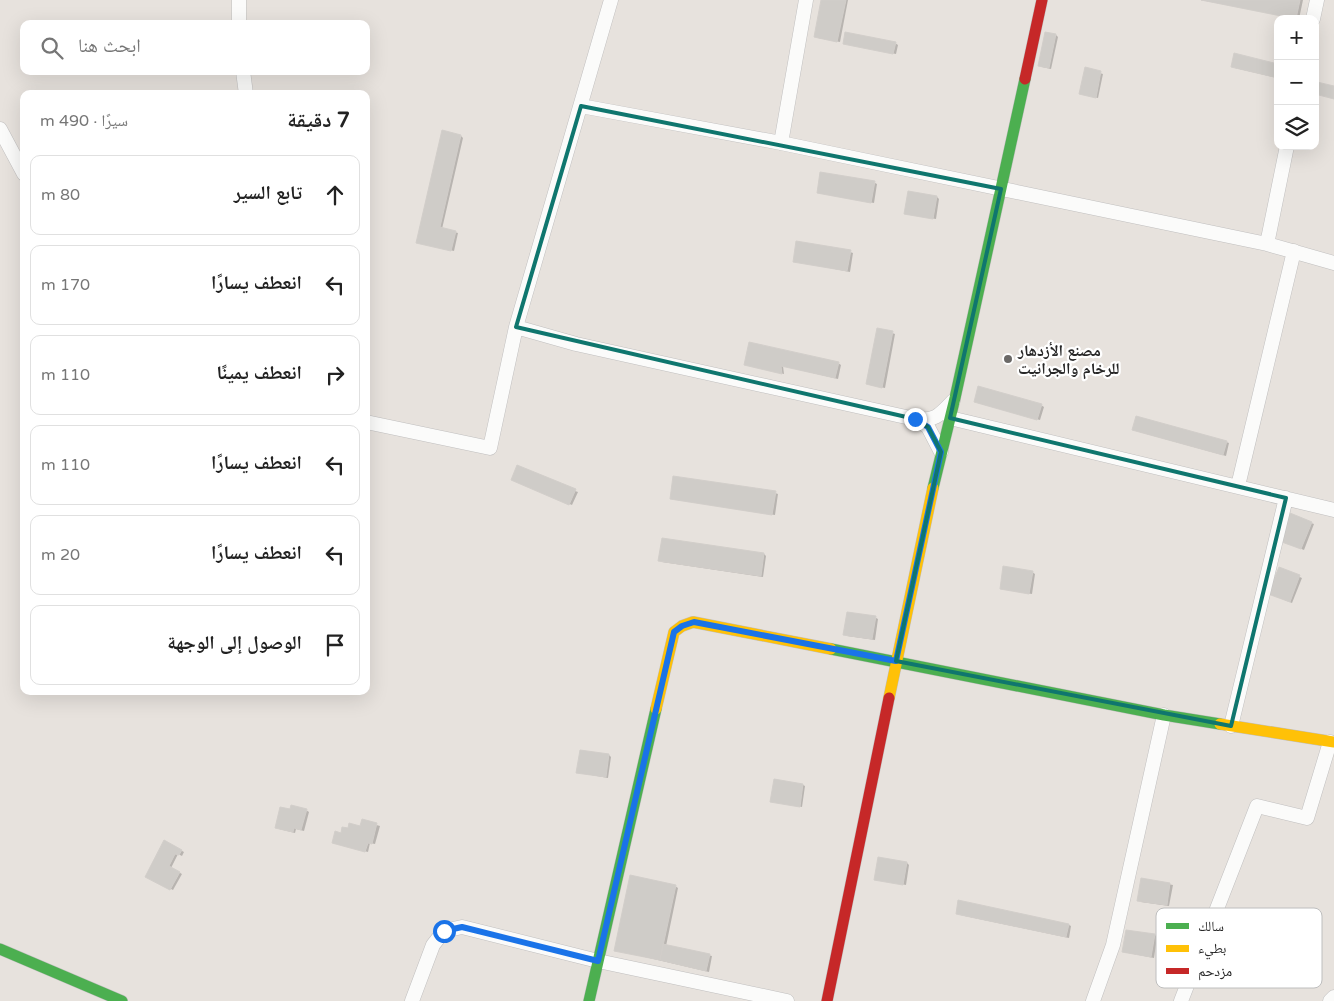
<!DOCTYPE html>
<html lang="ar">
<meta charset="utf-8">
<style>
body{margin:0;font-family:"Varela Round","Noto Naskh Arabic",sans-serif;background:#f2f2f2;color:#222;direction:rtl}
.controls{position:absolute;right:15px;top:15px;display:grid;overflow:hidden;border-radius:10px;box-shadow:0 5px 20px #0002}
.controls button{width:45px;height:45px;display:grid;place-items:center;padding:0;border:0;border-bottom:1px solid #e0e0e0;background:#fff;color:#222;font:25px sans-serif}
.stop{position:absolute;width:15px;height:15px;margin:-11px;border:4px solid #1a73e8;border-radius:50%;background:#fff}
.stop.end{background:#1a73e8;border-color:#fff;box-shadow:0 1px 5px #0008}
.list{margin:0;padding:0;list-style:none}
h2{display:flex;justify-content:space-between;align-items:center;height:65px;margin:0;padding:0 20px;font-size:21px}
h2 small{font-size:16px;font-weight:400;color:#767676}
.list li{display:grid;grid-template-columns:32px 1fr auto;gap:15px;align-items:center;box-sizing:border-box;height:80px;margin:0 10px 10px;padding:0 10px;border:1px solid #e0e0e0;border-radius:10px}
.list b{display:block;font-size:19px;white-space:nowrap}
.list em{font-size:16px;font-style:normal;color:#767676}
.icon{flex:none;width:28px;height:28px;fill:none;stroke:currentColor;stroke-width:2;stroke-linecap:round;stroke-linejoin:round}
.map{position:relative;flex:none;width:1334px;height:1001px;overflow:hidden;direction:ltr}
.search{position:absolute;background:#fff;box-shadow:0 5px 20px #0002;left:20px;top:20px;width:350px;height:55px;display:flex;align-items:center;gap:12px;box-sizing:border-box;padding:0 18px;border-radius:10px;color:#767676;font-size:19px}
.panel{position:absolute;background:#fff;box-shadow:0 5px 20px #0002;left:20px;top:90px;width:350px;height:605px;border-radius:10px;direction:rtl}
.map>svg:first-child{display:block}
</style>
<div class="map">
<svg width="1334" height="1001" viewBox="0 0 1334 1001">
<rect width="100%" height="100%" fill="#e7e2dd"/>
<path fill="#0003" d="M 823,0 L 848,0 L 840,42 L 818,38 Z
M 1201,0 L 1303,0 L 1299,19 Z
M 1056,35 L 1058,37 L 1051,69 L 1042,67 L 1040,66 Z
M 895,43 L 898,45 L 896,54 L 847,44 Z
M 1277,65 L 1277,78 L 1235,68 Z
M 1086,69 L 1103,74 L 1098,98 L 1081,94 Z
M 461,136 L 463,138 L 442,229 L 458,233 L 454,251 L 420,243 Z
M 875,183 L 877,184 L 874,203 L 818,193 Z
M 937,197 L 939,199 L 936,219 L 905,214 Z
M 850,252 L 853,253 L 850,272 L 794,261 Z
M 892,333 L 895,334 L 885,388 L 870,385 L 868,384 Z
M 838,363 L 841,365 L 838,379 L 783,366 L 784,374 L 746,365 Z
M 978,403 L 1041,405 L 1044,407 L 1040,420 Z
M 1136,431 L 1226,442 L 1229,443 L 1226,456 Z
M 513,480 L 575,491 L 578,492 L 572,505 Z
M 775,493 L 778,494 L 775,515 L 671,499 Z
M 1311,523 L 1314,524 L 1304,550 L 1284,542 Z
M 764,554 L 766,556 L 763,577 L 662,562 Z
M 1279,568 L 1302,578 L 1292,603 L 1272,595 Z
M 1032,572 L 1035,574 L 1032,594 L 1001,589 Z
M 876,618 L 878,619 L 875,640 L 847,636 Z
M 609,755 L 611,757 L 608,778 L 580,773 Z
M 803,785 L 805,786 L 802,807 L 772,801 Z
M 306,810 L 309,812 L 304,831 L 296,829 L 295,833 L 279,829 Z
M 362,821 L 380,826 L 375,844 L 370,843 L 368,852 L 333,843 L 348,829 L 361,827 Z
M 165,842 L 184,852 L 182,856 L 178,854 L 171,868 L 182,874 L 173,890 L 146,876 Z
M 907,863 L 909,865 L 906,885 L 875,879 Z
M 1142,879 L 1173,885 L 1169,906 L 1141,902 Z
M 675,886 L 678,888 L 666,946 L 712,956 L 709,972 L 615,950 Z
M 960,915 L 1069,925 L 1071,926 L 1069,938 Z
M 1155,935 L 1157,937 L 1154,958 L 1123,952 Z"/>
<path fill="#cfccc8" stroke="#d2ceca" d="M 821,0 L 846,0 L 837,42 L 814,37 Z
M 1201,0 L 1300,0 L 1296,19 Z
M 845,32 L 896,42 L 893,54 L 843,44 Z
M 1045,32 L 1056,34 L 1049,68 L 1038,66 Z
M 1234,53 L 1278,64 L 1274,77 L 1231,67 Z
M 1085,67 L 1101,71 L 1096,98 L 1079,94 Z
M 1317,82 L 1334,86 L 1334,99 L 1315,94 Z
M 442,130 L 461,135 L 440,227 L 456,231 L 451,251 L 416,243 Z
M 820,172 L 875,181 L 871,203 L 817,193 Z
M 908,191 L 937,196 L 933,219 L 904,214 Z
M 796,241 L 851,250 L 847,271 L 793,262 Z
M 877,328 L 893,331 L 882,388 L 866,384 Z
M 749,342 L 839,362 L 835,378 L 781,366 L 782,374 L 744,365 Z
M 978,386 L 1042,404 L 1037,420 L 974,402 Z
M 1136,416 L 1227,441 L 1223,455 L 1132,430 Z
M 517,465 L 576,489 L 569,505 L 511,480 Z
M 673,476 L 776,491 L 772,515 L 670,499 Z
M 1290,513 L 1312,522 L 1301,549 L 1279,541 Z
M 662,538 L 764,553 L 761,576 L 658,561 Z
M 1003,566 L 1033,571 L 1029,594 L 1000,589 Z
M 1279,567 L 1300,575 L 1290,602 L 1268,594 Z
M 847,612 L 876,616 L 872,639 L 843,635 Z
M 580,750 L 609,754 L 606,777 L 576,773 Z
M 774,779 L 803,784 L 800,807 L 770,802 Z
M 291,805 L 307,809 L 301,830 L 294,828 L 293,832 L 275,828 L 280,807 L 290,809 Z
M 362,819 L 377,823 L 372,844 L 368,843 L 365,852 L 332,843 L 335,831 L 341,833 L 342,827 L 348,828 L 349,823 L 360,826 Z
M 164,840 L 182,850 L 179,855 L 175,854 L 169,866 L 180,872 L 170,890 L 145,877 Z
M 878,857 L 907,862 L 903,885 L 874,880 Z
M 630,875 L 676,885 L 660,960 L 614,951 Z
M 1141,878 L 1170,883 L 1167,905 L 1137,901 Z
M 958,900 L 1069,924 L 1066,937 L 956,914 Z
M 1126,930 L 1155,934 L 1151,957 L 1122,952 Z
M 663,944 L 710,954 L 706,971 L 660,960 Z"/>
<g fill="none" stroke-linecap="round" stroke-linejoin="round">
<g stroke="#c0bfbf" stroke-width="15">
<path id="street" d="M 1313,19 L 1317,0
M 239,24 L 239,0
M 243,71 L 246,94
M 581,106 L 781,143 L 1267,244 L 1334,263
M 0,129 L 24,174
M 781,143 L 806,0
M 1267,244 L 1287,146
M 516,327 L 576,344 L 915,419 C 935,421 939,416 953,401
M 950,418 L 1334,510
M 916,419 L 928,427 L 941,452
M 366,422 L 490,448 L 516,327 L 611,0
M 1238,486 L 1294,251
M 1231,726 L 1286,498
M 412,1001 L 433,945 L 444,931 L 462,927 L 598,961 L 787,1001
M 1093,1001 L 1113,945 L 1164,715
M 1181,1001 L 1257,806 L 1307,818 L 1330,742
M 1330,1001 L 1334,997"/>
</g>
<g stroke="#c0bfbf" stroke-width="12">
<path id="fast" d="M 933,488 L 955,398 L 1025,79
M 831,649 L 1164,715 L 1220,724
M 0,949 L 122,1001
M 589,1001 L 656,709"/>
</g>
<g stroke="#c0bfbf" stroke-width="12">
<path id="slow" d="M 889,698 L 933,488
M 656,709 L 674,632 L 682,626 L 693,622 L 831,649
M 1220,724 L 1334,742"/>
</g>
<g stroke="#c0bfbf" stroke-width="12">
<path id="jam" d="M 1025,79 L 1042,0
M 827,1001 L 889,698"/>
</g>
<use href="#street" stroke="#fbfbfa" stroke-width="14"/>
<use href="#fast" stroke="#4caf50" stroke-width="11"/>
<use href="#slow" stroke="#ffc107" stroke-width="11"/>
<use href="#jam" stroke="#c62828" stroke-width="11"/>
</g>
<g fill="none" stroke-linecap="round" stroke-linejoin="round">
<path stroke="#1a73e8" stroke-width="6" d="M 444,931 L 462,927 L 598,961 L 674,632 L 682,626 L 694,622 L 896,661 L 941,452 L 928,427 L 915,419"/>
</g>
<path fill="none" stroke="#0f766e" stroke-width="4" stroke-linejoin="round" d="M 581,106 L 1001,189 L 950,418 L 1286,498 L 1231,726 L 896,661 L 941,452 L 928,427 L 915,419 L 516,327 Z"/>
<circle fill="#6b6967" stroke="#fff" stroke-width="2" cx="1008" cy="359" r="5"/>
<g text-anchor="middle" stroke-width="4.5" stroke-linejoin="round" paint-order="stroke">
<g font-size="16" font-weight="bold" fill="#282828" stroke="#fff" text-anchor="start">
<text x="1018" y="356">مصنع الأزدهار<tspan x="1018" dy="18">للرخام والجرانيت</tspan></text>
</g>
</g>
<rect x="1156" y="908" width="166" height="80" rx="8" fill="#fff" stroke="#bebebe" stroke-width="1"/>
<rect x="1166" y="923" width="23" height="6" fill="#4caf50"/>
<rect x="1166" y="945" width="23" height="7" fill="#ffc107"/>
<rect x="1166" y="968" width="23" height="6" fill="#c62828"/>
<g font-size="14" fill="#282828">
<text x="1198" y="931">سالك</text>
<text x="1198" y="953">بطيء</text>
<text x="1198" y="976">مزدحم</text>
</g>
</svg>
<div class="controls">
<button>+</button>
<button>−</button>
<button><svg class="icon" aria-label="layers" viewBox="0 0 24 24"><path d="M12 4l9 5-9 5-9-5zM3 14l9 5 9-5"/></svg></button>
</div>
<div class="stop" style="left:444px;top:931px"></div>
<div class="stop end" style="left:915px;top:419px"></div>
<div class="search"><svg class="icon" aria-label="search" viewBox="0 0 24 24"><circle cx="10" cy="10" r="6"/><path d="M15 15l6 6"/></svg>ابحث هنا</div>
<section class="panel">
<h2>7 دقيقة<small>سيرًا · 490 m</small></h2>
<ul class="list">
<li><svg class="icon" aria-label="ahead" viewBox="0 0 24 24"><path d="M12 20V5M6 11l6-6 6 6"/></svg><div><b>تابع السير</b></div><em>80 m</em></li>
<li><svg class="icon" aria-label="left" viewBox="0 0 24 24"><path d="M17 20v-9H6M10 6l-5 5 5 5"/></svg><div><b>انعطف يسارًا</b></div><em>170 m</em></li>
<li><svg class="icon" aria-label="right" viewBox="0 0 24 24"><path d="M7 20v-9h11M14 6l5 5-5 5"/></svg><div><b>انعطف يمينًا</b></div><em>110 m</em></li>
<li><svg class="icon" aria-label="left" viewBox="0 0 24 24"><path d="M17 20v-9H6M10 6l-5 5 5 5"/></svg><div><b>انعطف يسارًا</b></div><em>110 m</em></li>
<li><svg class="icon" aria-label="left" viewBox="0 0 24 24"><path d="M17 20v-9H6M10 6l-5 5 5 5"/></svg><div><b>انعطف يسارًا</b></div><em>20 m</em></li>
<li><svg class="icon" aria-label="arrive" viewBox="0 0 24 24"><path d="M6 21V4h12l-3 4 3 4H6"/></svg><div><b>الوصول إلى الوجهة</b></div></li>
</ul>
</section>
</div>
